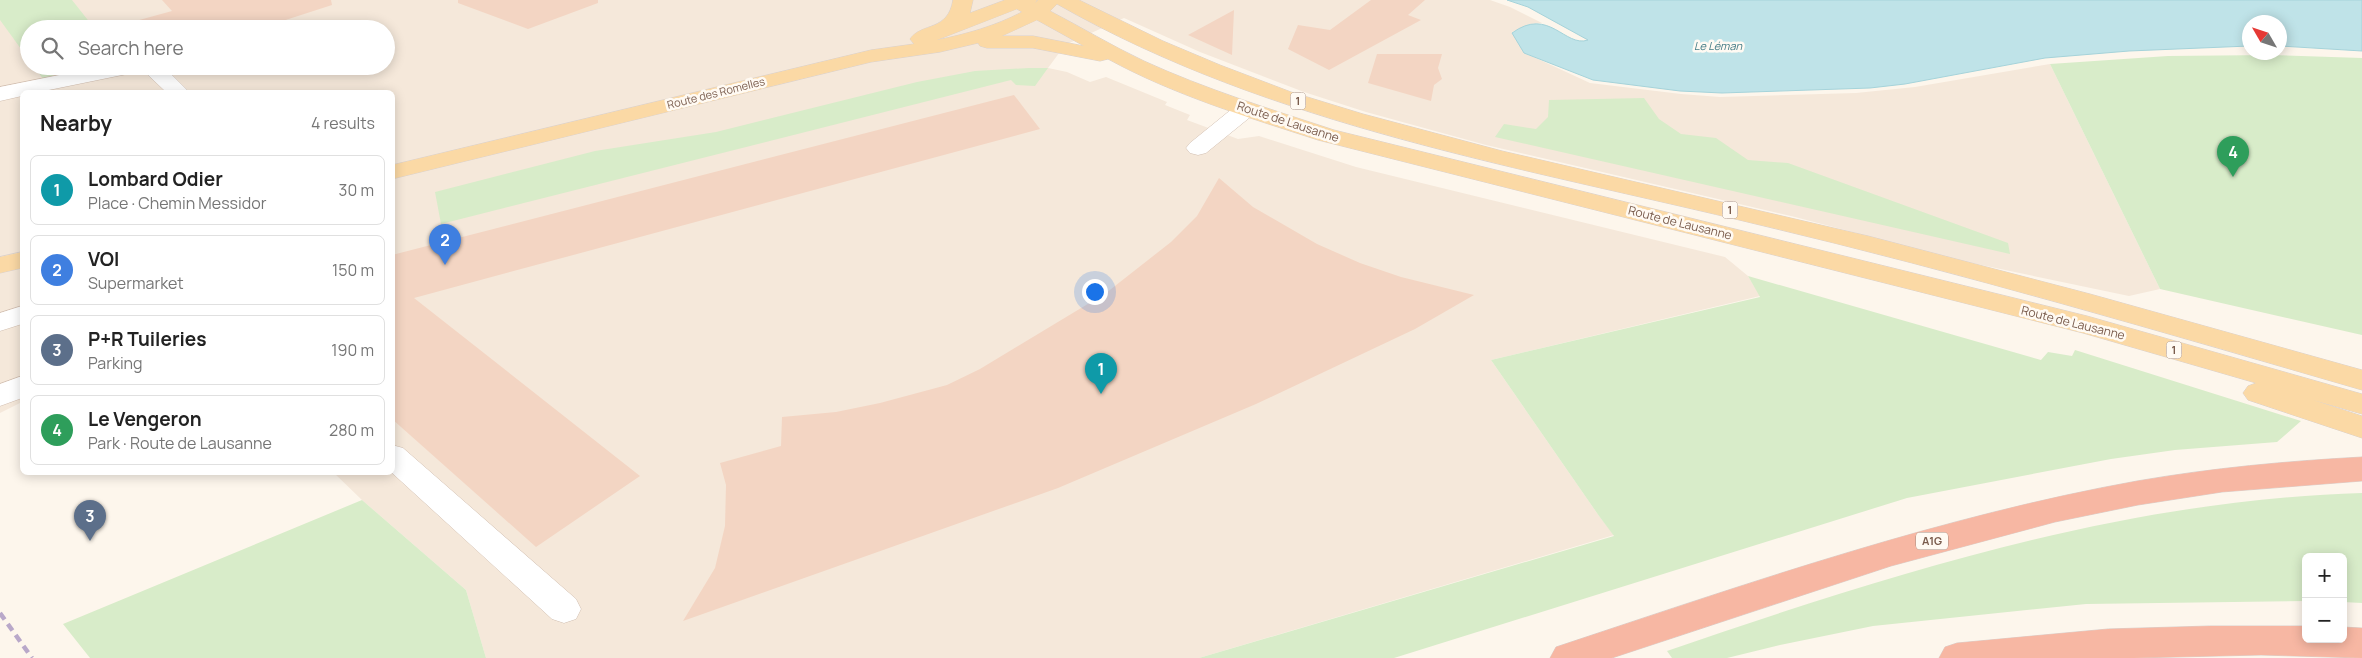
<!DOCTYPE html>
<meta charset="utf-8">
<style>
body{margin:0;font-family:Manrope,sans-serif;background:#f6f6f6;color:#222}
.controls{position:absolute;right:15px;bottom:15px;display:grid;overflow:hidden;border-radius:8px;box-shadow:0 2px 12px #0003}
.controls button{width:45px;height:45px;display:grid;place-items:center;padding:0;border:0;border-bottom:1px solid #e0e0e0;background:#fff;color:#222;font:25px sans-serif}
.compass{position:absolute;left:2242px;top:15px;width:45px;height:45px;border-radius:50%;background:#fff;box-shadow:0 2px 12px #0003;rotate:309deg}
.you{position:absolute;left:1094px;top:291px;width:18px;height:18px;margin:-12px;border:4px solid #fff;border-radius:50%;background:#1a73e8;box-shadow:0 0 0 8px #1a73e833}
.badge{display:grid;place-items:center;width:32px;height:32px;border-radius:50%;background:#e76f51;color:#fff;font-size:16px;font-weight:700}
.pin{position:absolute;translate:-50% -41px;filter:drop-shadow(0 1px 2px #0008)}
.pin::after{content:'';position:absolute;top:26px;width:18px;height:15px;background:inherit;clip-path:polygon(0 0,100% 0,50% 100%)}
.list{margin:0;padding:0;list-style:none}
h2{display:flex;justify-content:space-between;align-items:center;height:65px;margin:0;padding:0 20px;font-size:21px}
h2 small{font-size:16px;font-weight:400;color:#767676}
.list li{display:grid;grid-template-columns:32px 1fr auto;gap:15px;align-items:center;box-sizing:border-box;height:70px;margin:0 10px 10px;padding:0 10px;border:1px solid #e0e0e0;border-radius:8px}
.list b{display:block;font-size:19px;white-space:nowrap}
.list p{margin:0;font-size:16px;white-space:nowrap;color:#767676}
.list em{font-size:16px;font-style:normal;color:#767676}
.icon{flex:none;width:28px;height:28px;fill:none;stroke:currentColor;stroke-width:2;stroke-linecap:round;stroke-linejoin:round}
.map{position:relative;flex:none;width:2362px;height:658px;overflow:hidden}
.search{position:absolute;background:#fff;box-shadow:0 2px 12px #0003;left:20px;top:20px;width:375px;height:55px;display:flex;align-items:center;gap:12px;box-sizing:border-box;padding:0 18px;border-radius:28px;color:#767676;font-size:19px}
.panel{position:absolute;background:#fff;box-shadow:0 2px 12px #0003;left:20px;top:90px;width:375px;height:385px;border-radius:8px}
.map>svg:first-child{display:block}
</style>
<div class="map">
<svg width="2362" height="658" viewBox="0 0 2362 658">
<rect width="100%" height="100%" fill="#fdf6ec"/>
<path fill="#f5e8da" fill-rule="evenodd" d="M 0,0 L 1490,0 L 1510,7 L 1542,23 L 1530,24 L 1512,32 L 1525,53 L 1590,83 L 1681,94 L 1720,97 L 1856,93 L 1915,87 L 2050,64 L 2160,289 L 2129,296 L 1967,262 L 1795,217 L 1486,145 L 1366,112 L 1304,92 L 1200,52 L 1124,18 L 1065,45 L 1048,68 L 1067,72 L 1090,82 L 1106,77 L 1167,102 L 1165,105 L 1190,115 L 1187,120 L 1238,139 L 1259,136 L 1356,167 L 1725,257 L 1748,276 L 1760,296 L 1491,360 L 1599,516 L 1614,535 L 1199,658 L 486,658 L 466,590 L 362,500 L 334,473 L 392,472 L 392,92 L 22,92 L 22,402 L 0,413 ZM 29,29 L 386,29 L 386,66 L 29,66 Z"/>
<path fill="#d8ecc9" d="M 0,0 L 72,0 L 95,29 L 29,29 L 29,60 L 0,20 Z
M 2271,55 L 2362,58 L 2362,335 L 2160,289 L 2050,64 L 2168,56 Z
M 34,66 L 81,66 L 43,79 Z
M 1029,68 L 1048,68 L 1035,86 L 1016,85 L 1011,80 L 441,224 L 435,192 L 595,151 L 716,132 L 917,82 L 975,71 Z
M 1644,98 L 1659,119 L 1681,134 L 1716,138 L 1748,160 L 1788,163 L 2008,243 L 2010,254 L 1495,137 L 1504,124 L 1536,129 L 1548,117 L 1549,100 Z
M 1748,276 L 2041,360 L 2048,352 L 2072,356 L 2075,350 L 2301,421 L 2277,442 L 2175,450 L 2111,459 L 1907,498 L 1394,658 L 1199,658 L 1614,536 L 1599,516 L 1491,360 L 1760,297 Z
M 2362,493 L 2362,603 L 2343,602 L 2343,557 L 2306,557 L 2306,601 L 2086,604 L 1873,626 L 1780,645 L 1727,658 L 1672,658 L 1667,651 C 1891,574 2122,500 2362,493 Z
M 362,500 L 466,590 L 486,658 L 90,658 L 63,624 Z"/>
<path fill="#bfe3e8" stroke="#a5d3da" d="M 1507,0 L 2362,0 L 2362,51 L 2280,46 L 2280,22 L 2250,22 L 2249,46 L 2129,51 L 2045,58 L 1905,84 L 1870,88 L 1722,93 L 1680,91 L 1593,80 L 1524,53 L 1512,33 C 1549,6 1565,48 1588,40 L 1528,7 Z"/>
<path fill="#f3d5c3" d="M 162,0 L 331,0 L 332,5 L 267,26 L 232,29 L 133,29 L 132,22 L 172,11 Z
M 458,0 L 598,0 L 598,3 L 528,29 L 458,3 Z
M 1371,0 L 1425,0 L 1408,15 L 1421,20 L 1329,70 L 1288,49 L 1298,25 L 1330,30 Z
M 1234,10 L 1232,55 L 1188,35 Z
M 1377,54 L 1442,54 L 1438,68 L 1442,79 L 1434,85 L 1431,101 L 1368,83 Z
M 1014,95 L 1040,129 L 414,298 L 640,476 L 536,547 L 392,419 L 392,255 Z
M 1219,178 L 1253,207 L 1317,244 L 1360,263 L 1401,277 L 1474,295 L 1415,329 L 1256,404 L 1058,488 L 683,621 L 715,568 L 725,526 L 726,485 L 720,463 L 781,446 L 782,417 L 836,412 L 880,403 L 947,385 L 980,369 L 1106,293 L 1171,242 L 1197,216 Z"/>
<g fill="none" stroke-linecap="round" stroke-linejoin="round">
<g stroke="#d1beb0" stroke-width="1">
<path id="minor" d="M 104,66 L 163,66 L 189,92 L 166,92 L 147,74 L 132,73 L 39,92 L 22,92 L 22,96 L 0,101 L 0,87 Z
M 1246,102 L 1254,104 L 1257,109 L 1254,114 L 1206,153 L 1198,155 L 1190,153 L 1186,148 L 1190,143 L 1238,104 Z
M 22,306 L 22,324 L 0,331 L 0,313 Z
M 22,376 L 22,398 L 0,406 L 0,384 Z
M 392,445 L 403,448 L 576,599 L 581,609 L 576,619 L 564,623 L 552,619 L 391,472 L 392,472 Z"/>
</g>
<g stroke="#dad1cd" stroke-width="1">
<path id="major" d="M 953,0 L 973,0 L 970,13 L 1005,0 L 1037,0 L 1035,3 L 1038,0 L 1079,0 L 1163,41 L 1220,65 L 1291,92 L 1363,114 L 1502,151 L 1868,236 L 2090,294 L 2362,370 L 2362,390 C 2162,332 1963,273 1760,225 C 1522,167 1273,127 1057,4 L 1050,11 C 1081,27 1112,46 1144,61 C 1205,89 1270,109 1334,130 L 2087,316 L 2362,394 L 2362,414 L 2313,400 L 2362,416 L 2362,438 L 2248,400 L 2243,393 L 2248,386 L 2256,383 L 2083,333 L 1318,140 C 1247,117 1174,95 1108,59 L 1100,61 L 1033,48 L 987,48 L 980,46 L 978,43 L 940,52 L 871,62 L 392,179 L 392,165 L 871,50 L 914,44 L 910,39 C 922,22 948,32 953,0 ZM 1017,9 L 1022,12 C 995,26 967,34 937,40 ZM 1037,20 L 1084,46 L 1033,36 L 1002,36 Z
M 22,252 L 22,268 L 0,273 L 0,257 Z"/>
</g>
<g stroke="#dad1cd" stroke-width="1">
<path id="highway" d="M 2362,457 L 2362,481 L 2222,492 L 2138,505 L 2055,522 L 1891,566 L 1612,658 L 1550,658 L 1556,647 L 1568,643 C 1755,581 1943,516 2137,481 C 2212,468 2287,461 2362,457 Z
M 2210,626 L 2306,626 L 2306,639 L 2343,639 L 2343,627 L 2362,628 L 2362,658 L 2261,655 L 2134,658 L 1939,658 L 1945,647 L 1957,643 L 2108,629 Z"/>
</g>
<use href="#minor" fill="#fff" fill-rule="evenodd"/>
<use href="#major" fill="#fbd9a5" fill-rule="evenodd"/>
<use href="#highway" fill="#f7b7a3" fill-rule="evenodd"/>
<path stroke="#b9a8c9" stroke-width="4.5" stroke-dasharray="8 5.5" stroke-linecap="butt" d="M 0,613 L 32,658"/>
</g>
<g text-anchor="middle" stroke-width="5" stroke-linejoin="round" paint-order="stroke">
<g font-size="11" font-style="italic" fill="#437c86" stroke="#fffaf3">
<text x="1718" y="50">Le Léman</text>
</g>
<g font-size="11" fill="#7a5c4d" stroke="#fffaf3">
<text transform="translate(716 93) rotate(-14)" y="4">Route des Romelles</text>
</g>
<g fill="#fffaf3" stroke="#a28b7f" stroke-width="1">
<rect x="1290.5" y="92.5" width="15" height="17" rx="4"/>
<rect x="1722.5" y="201.5" width="15" height="17" rx="4"/>
<rect x="2166.5" y="341.5" width="15" height="17" rx="4"/>
<rect x="1916" y="532.5" width="32" height="17" rx="4"/>
</g>
<g font-size="11" font-weight="bold" fill="#7a5c4d">
<text x="1298" y="105">1</text>
<text x="1730" y="214">1</text>
<text x="2174" y="354">1</text>
<text x="1932" y="545">A1G</text>
</g>
<g font-size="12" fill="#7a5c4d" stroke="#fffaf3">
<text transform="translate(1288 122) rotate(18)" y="4">Route de Lausanne</text>
<text transform="translate(1680 223) rotate(14)" y="4">Route de Lausanne</text>
<text transform="translate(2073 323) rotate(14)" y="4">Route de Lausanne</text>
</g>
</g>
</svg>
<div class="controls">
<button>+</button>
<button>−</button>
</div>
<svg class="compass" viewBox="-18 -18 36 36"><path d="M0-13l5 13h-10z" fill="#e53935"/><path d="M0 13l5-13h-10z" fill="#767676"/></svg>
<div class="you"></div>
<div class="pin badge" style="left:1101px;top:394px;background:#0f9aa8">1</div>
<div class="pin badge" style="left:445px;top:265px;background:#3f7fe0">2</div>
<div class="pin badge" style="left:90px;top:541px;background:#5c6f8a">3</div>
<div class="pin badge" style="left:2233px;top:177px;background:#2e9e5b">4</div>
<div class="search"><svg class="icon" aria-label="search" viewBox="0 0 24 24"><circle cx="10" cy="10" r="6"/><path d="M15 15l6 6"/></svg>Search here</div>
<section class="panel">
<h2>Nearby<small>4 results</small></h2>
<ul class="list">
<li><span class="badge" style="background:#0f9aa8">1</span><div><b>Lombard Odier</b><p>Place · Chemin Messidor</p></div><em>30 m</em></li>
<li><span class="badge" style="background:#3f7fe0">2</span><div><b>VOI</b><p>Supermarket</p></div><em>150 m</em></li>
<li><span class="badge" style="background:#5c6f8a">3</span><div><b>P+R Tuileries</b><p>Parking</p></div><em>190 m</em></li>
<li><span class="badge" style="background:#2e9e5b">4</span><div><b>Le Vengeron</b><p>Park · Route de Lausanne</p></div><em>280 m</em></li>
</ul>
</section>
</div>
